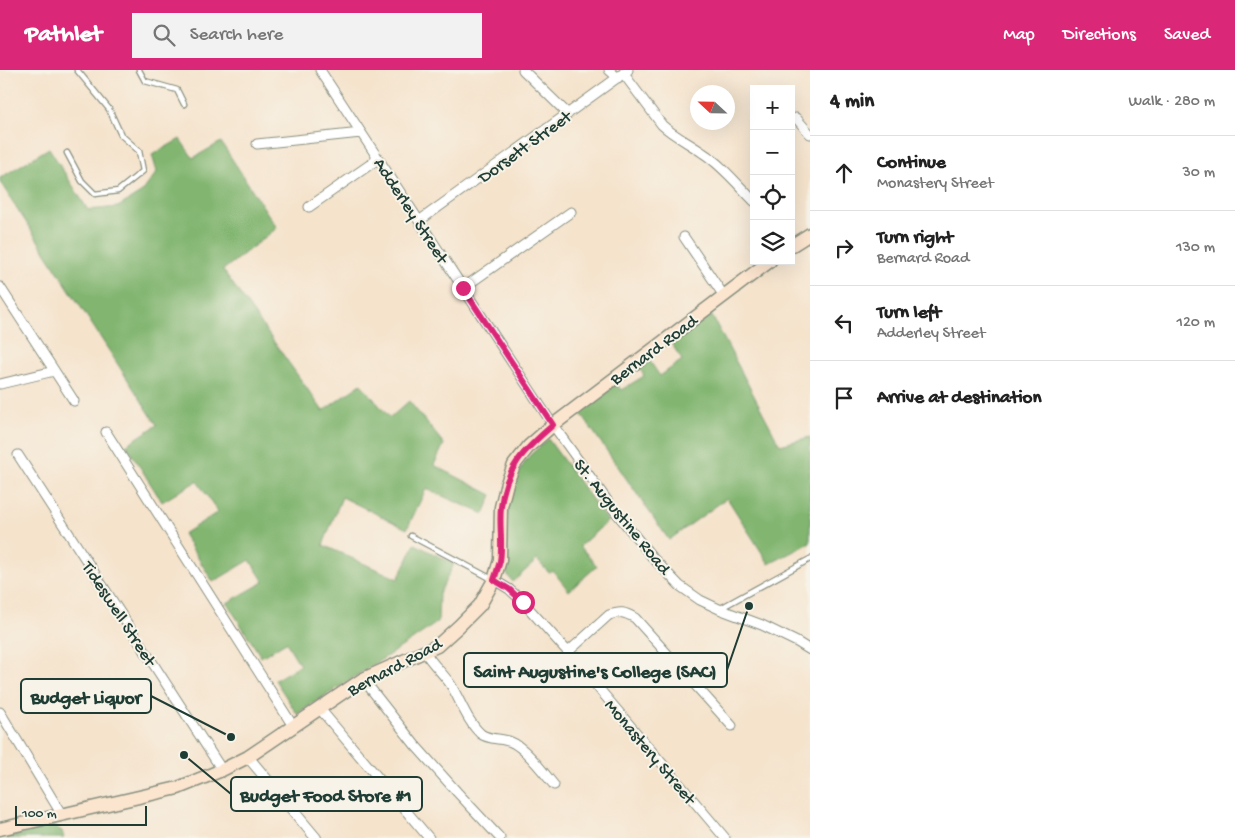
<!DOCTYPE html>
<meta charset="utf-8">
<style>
body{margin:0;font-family:"Gochi Hand",sans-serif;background:#f2f2f2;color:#222}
.controls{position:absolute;right:15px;top:15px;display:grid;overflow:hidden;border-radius:0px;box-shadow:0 5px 20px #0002}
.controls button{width:45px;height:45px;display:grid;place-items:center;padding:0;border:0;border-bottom:1px solid #e0e0e0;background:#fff;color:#222;font:25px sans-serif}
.compass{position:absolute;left:690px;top:15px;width:45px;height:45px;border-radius:50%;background:#fff;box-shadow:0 5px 20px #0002;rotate:292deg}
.scale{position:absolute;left:15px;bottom:12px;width:132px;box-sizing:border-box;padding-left:5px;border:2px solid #1f3d34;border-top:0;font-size:14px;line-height:18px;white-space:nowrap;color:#1f3d34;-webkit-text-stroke:4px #f7f3e8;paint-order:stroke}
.stop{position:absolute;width:15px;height:15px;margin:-11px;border:4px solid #db2777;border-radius:50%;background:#fff}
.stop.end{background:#db2777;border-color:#fff;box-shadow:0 1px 5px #0008}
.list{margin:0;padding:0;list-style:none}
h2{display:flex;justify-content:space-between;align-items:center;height:65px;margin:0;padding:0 20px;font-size:21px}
h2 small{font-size:16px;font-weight:400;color:#767676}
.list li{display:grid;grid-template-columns:32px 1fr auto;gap:15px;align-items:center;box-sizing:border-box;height:75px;padding:0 20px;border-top:1px solid #e0e0e0}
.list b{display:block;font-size:19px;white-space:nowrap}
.list p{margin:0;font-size:16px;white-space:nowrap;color:#767676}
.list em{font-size:16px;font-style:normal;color:#767676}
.icon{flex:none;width:28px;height:28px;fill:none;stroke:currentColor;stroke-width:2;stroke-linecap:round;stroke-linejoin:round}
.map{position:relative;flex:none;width:810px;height:768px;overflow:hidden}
header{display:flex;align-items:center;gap:30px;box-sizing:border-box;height:70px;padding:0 25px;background:#db2777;color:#fff}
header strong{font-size:24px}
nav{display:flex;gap:28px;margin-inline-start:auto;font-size:18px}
.search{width:350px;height:45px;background:#f2f2f2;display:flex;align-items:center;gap:12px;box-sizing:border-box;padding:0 18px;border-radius:0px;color:#767676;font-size:19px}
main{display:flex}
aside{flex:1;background:#fff}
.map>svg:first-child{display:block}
</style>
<header>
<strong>Pathlet</strong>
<div class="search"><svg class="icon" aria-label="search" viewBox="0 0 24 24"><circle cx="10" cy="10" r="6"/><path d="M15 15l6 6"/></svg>Search here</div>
<nav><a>Map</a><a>Directions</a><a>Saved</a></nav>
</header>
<main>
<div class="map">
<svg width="810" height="768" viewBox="0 0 810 768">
<rect width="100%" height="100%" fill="#f7f3e8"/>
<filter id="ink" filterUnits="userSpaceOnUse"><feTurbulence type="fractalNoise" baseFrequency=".02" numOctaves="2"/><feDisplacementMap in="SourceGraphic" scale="10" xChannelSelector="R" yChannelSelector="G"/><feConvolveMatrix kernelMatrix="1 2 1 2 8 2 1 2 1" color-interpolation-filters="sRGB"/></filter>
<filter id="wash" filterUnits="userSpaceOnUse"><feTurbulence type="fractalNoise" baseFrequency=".0096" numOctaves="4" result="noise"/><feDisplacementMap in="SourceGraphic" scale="20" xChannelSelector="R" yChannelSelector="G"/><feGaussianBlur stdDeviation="1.12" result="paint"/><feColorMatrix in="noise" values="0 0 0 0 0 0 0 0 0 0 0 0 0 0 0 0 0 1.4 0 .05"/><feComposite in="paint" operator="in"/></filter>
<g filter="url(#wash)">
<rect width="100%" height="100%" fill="#f5e3cc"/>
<path fill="#81b570" stroke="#507952" d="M 180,69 L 193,88 L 221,72 L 277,158 L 223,200 L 323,341 L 361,314 L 390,348 L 409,331 L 444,374 L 434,395 L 492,425 L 484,444 L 426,419 L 407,459 L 342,427 L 323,475 L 398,509 L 415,474 L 454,494 L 439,524 L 438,552 L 409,572 L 297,644 L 275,610 L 300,595 L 286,572 L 261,587 L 227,533 L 264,512 L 250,490 L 213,512 L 183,464 L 218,442 L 197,411 L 162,432 L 126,375 L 157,355 L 0,112 L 0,108 L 49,78 L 88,140 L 118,137 L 142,122 L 157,102 L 152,85 Z
M 711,244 L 780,375 L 810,367 L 810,473 L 769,494 L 727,428 L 669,470 L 579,341 L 616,313 L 621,320 L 644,306 L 639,297 L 649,290 L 660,306 L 682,290 L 671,273 Z
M 548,369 L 608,451 L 580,476 L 597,496 L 569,521 L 553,501 L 549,503 L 537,490 L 513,512 L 504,501 L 507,470 L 508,440 L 516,406 L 529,386 Z
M 52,755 L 62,761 L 64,768 L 6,768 Z"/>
</g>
<g filter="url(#ink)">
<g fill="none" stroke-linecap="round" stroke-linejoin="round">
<g stroke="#8a9080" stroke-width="7">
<path id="service" d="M 139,0 L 145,11 L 177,20 L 184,34
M 67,83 L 82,111 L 95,124 L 118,121 L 143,101 L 139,81 L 121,65 L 109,39 L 77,0
M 411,466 L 492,509
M 719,539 L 810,489"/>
</g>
<g stroke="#8a9080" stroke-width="11">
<path id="minor" d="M 320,0 L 553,355 L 614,440 L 653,488 L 680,516 L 700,530 L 719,539 L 762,555 L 797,572 L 810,580
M 523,0 L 568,44
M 609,0 L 618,8
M 623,3 L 662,55 C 674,66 689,73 703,83 C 722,95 738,115 754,131
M 796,48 L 810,64
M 257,74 L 361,63
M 309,137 L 378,89
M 419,151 L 628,0
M 684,167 L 724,226
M 0,217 L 74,331
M 463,218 L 571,142
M 0,314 L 54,301
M 106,362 L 293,656
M 18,385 L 222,700
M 494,510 L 509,519 L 523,532 L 568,582 L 725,768
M 425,582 C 432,594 443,603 451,615 C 460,630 468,653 481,664 C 489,670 502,668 511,672 C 525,677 544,703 554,715
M 568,582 L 609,545 C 621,541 624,542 635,548 L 732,656
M 363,609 L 415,675 L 457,722 L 500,768
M 320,639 L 429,768
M 0,642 L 62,745"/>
</g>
<g stroke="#8a9080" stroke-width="12">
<path id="tertiary" d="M 248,687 L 316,768"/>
</g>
<g stroke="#8a9080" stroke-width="15">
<path id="secondary" d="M 791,176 L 810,164
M 0,759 L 178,718 L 222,700 L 248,687 L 363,609 L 437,576 L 459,556 L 480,535 L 494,510 L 500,490 L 501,437 L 507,413 L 514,395 L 529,376 L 553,355 L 770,191"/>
</g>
<use href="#service" stroke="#fff" stroke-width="4.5"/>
<use href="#minor" stroke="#fff" stroke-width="9"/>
<use href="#tertiary" stroke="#fff" stroke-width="10"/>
<use href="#secondary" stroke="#fce5cf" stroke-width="12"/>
</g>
</g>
<g fill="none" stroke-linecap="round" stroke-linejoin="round" filter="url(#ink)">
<path stroke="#db2777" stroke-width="6" d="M 463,218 L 553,355 C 525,379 505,398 501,437 C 499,455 503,474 500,491 C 498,498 496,504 494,510 L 509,519 L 523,532"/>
</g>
<g text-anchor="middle" stroke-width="4" stroke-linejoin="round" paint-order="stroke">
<g font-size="18" fill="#1f3d34" stroke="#f7f3e8">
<text transform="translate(524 76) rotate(-36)" y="6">Dorsett Street</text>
<text transform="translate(412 140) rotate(57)" y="6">Adderley Street</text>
<text transform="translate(653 279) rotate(-37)" y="6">Bernard Road</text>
<text transform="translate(623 446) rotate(51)" y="6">St. Augustine Road</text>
<text transform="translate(120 543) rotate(57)" y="6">Tideswell Street</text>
<text transform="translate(394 596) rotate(-28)" y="6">Bernard Road</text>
<text transform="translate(651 681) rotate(50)" y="6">Monastery Street</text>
</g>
</g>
<path fill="none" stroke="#1f3d34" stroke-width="2" d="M749 536L727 600M231 667L151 626M184 685L231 724"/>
<g fill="#1f3d34" stroke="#f7f3e8" stroke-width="2">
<circle cx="749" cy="536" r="5"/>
<circle cx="231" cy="667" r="5"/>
<circle cx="184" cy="685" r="5"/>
</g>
<g fill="#f7f3e8" stroke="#1f3d34" stroke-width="2">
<rect x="464" y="583" width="263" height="34" rx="5"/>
<rect x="21" y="609" width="130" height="34" rx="5"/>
<rect x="231" y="707" width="191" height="34" rx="5"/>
</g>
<g font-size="19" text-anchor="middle" font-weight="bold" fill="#1f3d34">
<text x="595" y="607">Saint Augustine's College (SAC)</text>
<text x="86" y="633">Budget Liquor</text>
<text x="326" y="731">Budget Food Store #1</text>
</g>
</svg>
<div class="controls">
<button>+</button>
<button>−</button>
<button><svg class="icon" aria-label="locate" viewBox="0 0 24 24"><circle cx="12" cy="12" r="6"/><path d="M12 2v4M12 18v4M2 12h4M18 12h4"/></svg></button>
<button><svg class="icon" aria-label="layers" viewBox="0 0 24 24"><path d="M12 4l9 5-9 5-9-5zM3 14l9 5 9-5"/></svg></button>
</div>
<svg class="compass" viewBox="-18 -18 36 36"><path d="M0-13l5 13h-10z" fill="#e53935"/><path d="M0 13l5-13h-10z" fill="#767676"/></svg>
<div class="scale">100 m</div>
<div class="stop" style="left:523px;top:532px"></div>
<div class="stop end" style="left:463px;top:218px"></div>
</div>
<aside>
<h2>4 min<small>Walk · 280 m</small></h2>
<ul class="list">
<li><svg class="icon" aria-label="ahead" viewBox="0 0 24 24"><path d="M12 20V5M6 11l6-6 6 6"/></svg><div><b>Continue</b><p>Monastery Street</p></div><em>30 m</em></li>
<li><svg class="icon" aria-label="right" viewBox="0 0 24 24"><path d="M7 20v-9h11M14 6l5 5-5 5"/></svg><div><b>Turn right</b><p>Bernard Road</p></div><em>130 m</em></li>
<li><svg class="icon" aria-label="left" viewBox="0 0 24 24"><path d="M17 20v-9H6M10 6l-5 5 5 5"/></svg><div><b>Turn left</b><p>Adderley Street</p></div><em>120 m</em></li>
<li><svg class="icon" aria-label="arrive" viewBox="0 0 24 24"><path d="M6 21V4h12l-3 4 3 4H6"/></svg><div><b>Arrive at destination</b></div></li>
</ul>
</aside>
</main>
